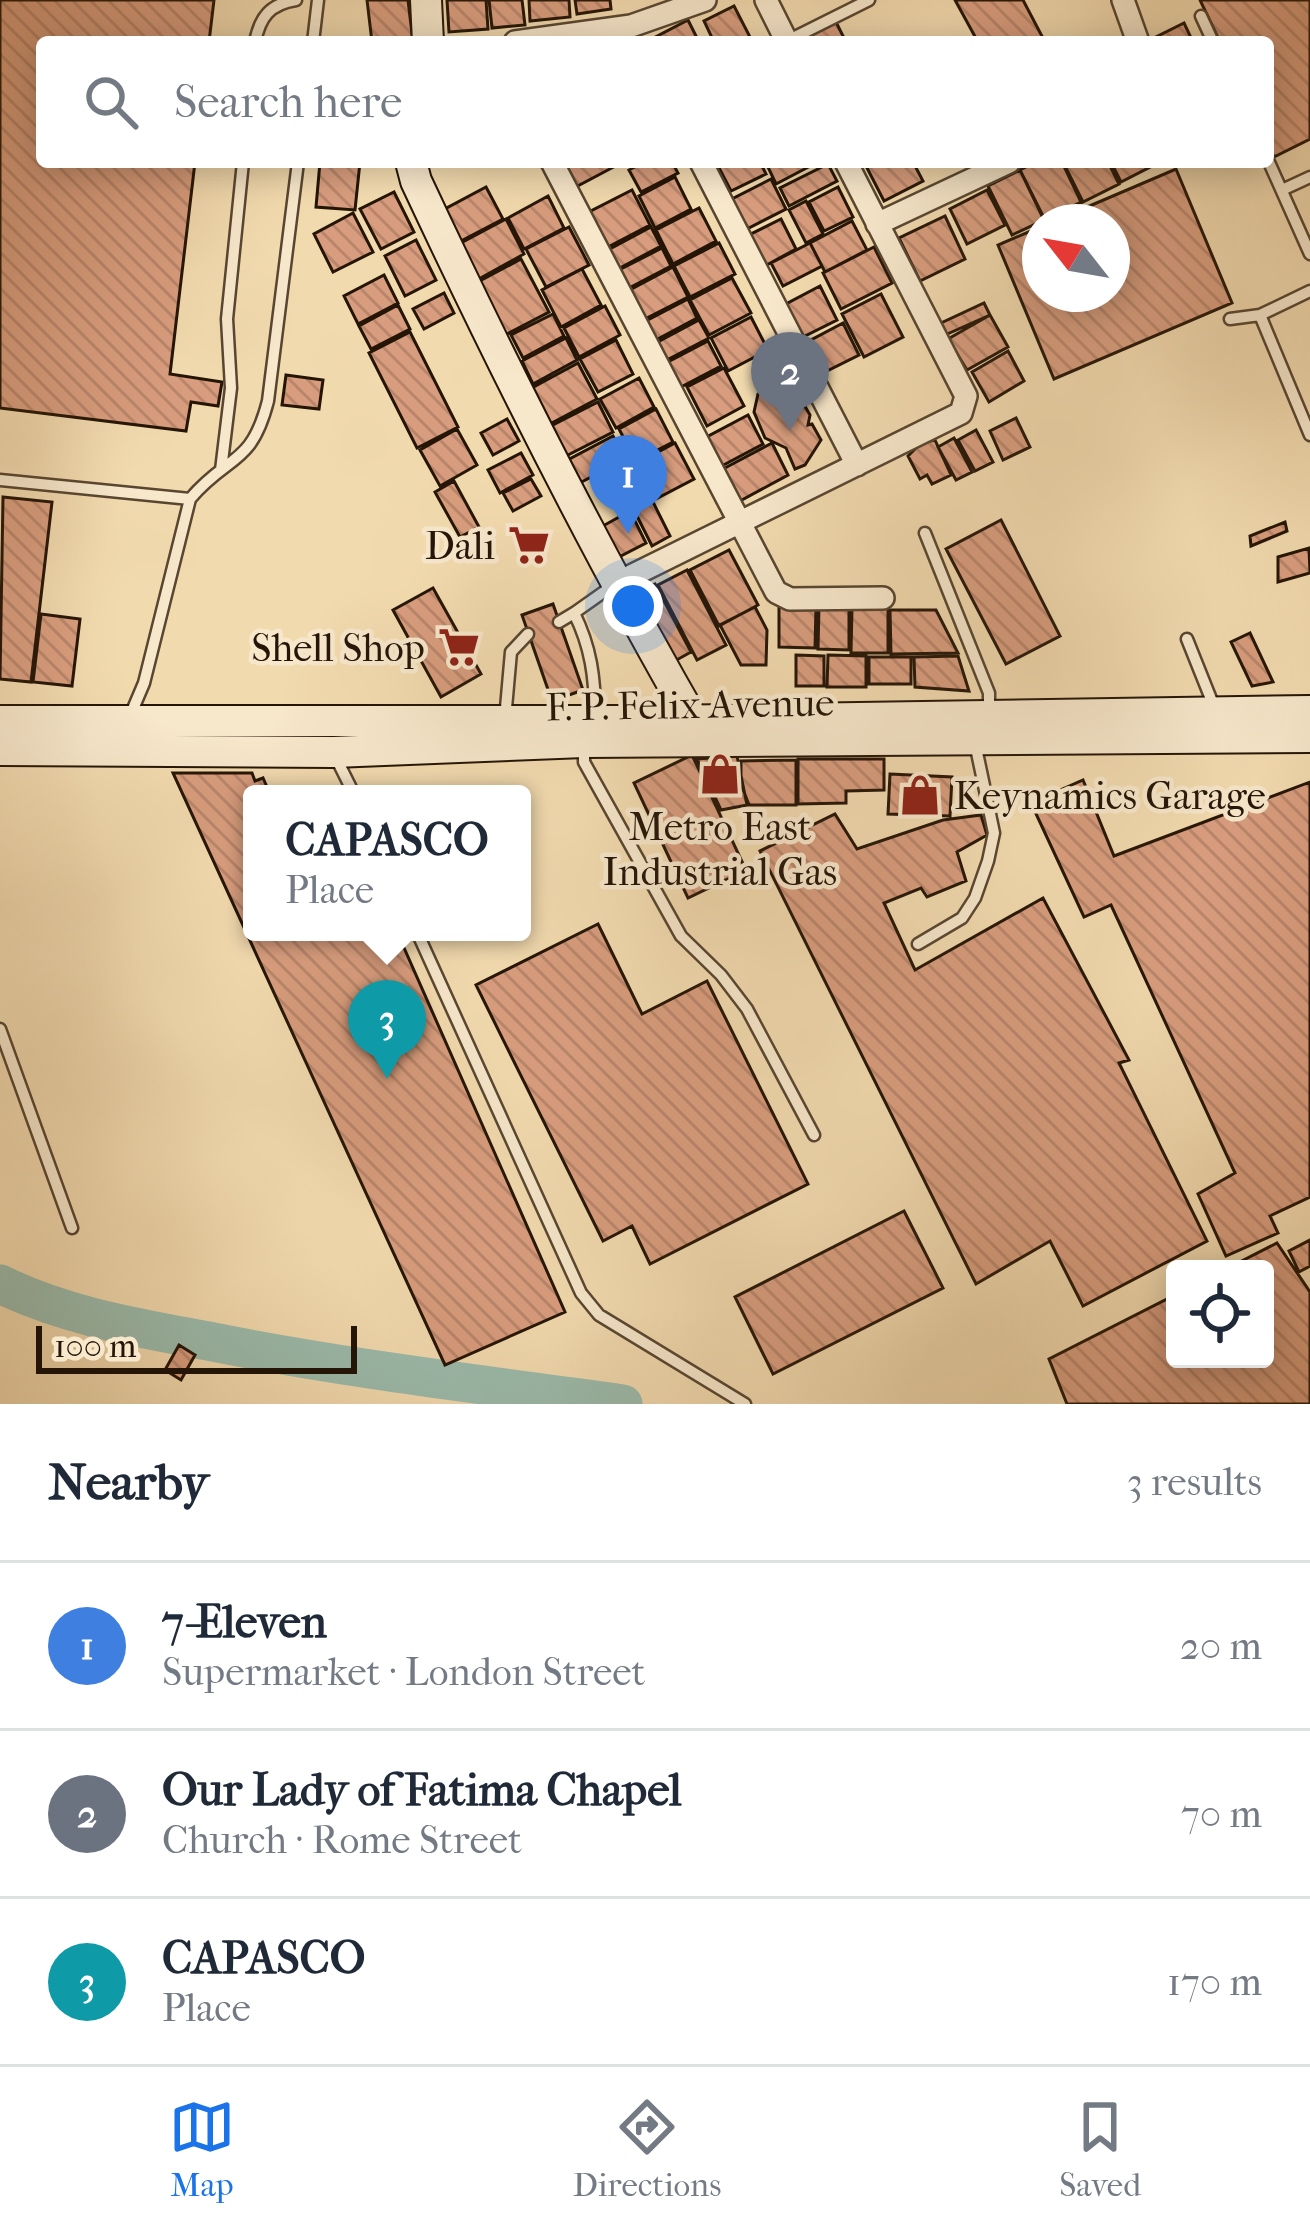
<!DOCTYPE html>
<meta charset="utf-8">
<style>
body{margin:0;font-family:"IM FELL French Canon",serif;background:#f2f2f3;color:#1f2937}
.controls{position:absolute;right:36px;bottom:36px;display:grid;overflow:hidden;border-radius:12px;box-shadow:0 6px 30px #0003}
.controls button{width:108px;height:108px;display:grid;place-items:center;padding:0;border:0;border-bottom:3px solid #e0e1e3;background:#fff;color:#1f2937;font:60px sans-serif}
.compass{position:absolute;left:1022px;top:204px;width:108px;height:108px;border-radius:50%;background:#fff;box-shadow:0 6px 30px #0003;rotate:301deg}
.scale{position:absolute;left:36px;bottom:30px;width:321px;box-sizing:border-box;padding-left:12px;border:6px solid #251507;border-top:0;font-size:33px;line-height:42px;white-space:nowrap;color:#251507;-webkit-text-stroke:9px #f7e7cb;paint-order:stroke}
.you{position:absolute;left:633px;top:606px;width:42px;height:42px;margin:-30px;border:9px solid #fff;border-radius:50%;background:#1a73e8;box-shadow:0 0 0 18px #1a73e833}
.badge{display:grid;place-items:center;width:78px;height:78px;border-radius:50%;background:#1a73e8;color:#fff;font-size:39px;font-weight:700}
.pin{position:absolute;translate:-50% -99px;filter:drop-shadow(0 3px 6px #0008)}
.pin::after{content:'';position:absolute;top:63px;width:42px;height:36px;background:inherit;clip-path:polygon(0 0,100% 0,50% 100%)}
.popup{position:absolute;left:243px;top:785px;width:288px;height:156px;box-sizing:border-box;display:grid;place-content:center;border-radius:12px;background:#fff;filter:drop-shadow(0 3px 9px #0005);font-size:39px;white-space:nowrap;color:#747a83}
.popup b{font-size:45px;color:#1f2937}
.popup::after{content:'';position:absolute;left:50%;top:100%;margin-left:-24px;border:24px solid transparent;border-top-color:#fff}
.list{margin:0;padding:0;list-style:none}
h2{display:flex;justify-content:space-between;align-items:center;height:156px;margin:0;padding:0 48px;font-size:51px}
h2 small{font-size:39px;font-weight:400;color:#747a83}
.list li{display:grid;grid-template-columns:78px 1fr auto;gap:36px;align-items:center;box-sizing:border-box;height:168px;padding:0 48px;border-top:3px solid #e0e1e3}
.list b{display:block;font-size:45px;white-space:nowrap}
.list p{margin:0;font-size:39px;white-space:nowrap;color:#747a83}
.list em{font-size:39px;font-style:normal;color:#747a83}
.icon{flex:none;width:66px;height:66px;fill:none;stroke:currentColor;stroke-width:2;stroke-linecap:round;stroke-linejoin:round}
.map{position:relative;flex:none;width:1310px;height:1404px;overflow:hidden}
.search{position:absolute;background:#fff;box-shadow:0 6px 30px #0003;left:36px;right:36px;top:36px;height:132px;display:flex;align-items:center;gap:30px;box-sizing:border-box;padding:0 42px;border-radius:12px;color:#747a83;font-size:45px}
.sheet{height:660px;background:#fff}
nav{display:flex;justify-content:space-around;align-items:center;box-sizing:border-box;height:168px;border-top:3px solid #e0e1e3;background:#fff;font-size:33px;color:#747a83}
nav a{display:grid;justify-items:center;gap:6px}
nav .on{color:#1a73e8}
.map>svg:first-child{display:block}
</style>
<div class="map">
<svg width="1310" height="1404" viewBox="0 0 1310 1404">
<defs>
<pattern id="building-back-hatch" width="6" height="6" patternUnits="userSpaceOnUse" patternTransform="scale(3)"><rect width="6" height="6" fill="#d89d7e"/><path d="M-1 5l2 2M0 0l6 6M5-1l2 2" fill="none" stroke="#b9866b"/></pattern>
</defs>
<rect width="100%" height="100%" fill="#f2daaf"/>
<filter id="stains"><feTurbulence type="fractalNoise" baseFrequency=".00167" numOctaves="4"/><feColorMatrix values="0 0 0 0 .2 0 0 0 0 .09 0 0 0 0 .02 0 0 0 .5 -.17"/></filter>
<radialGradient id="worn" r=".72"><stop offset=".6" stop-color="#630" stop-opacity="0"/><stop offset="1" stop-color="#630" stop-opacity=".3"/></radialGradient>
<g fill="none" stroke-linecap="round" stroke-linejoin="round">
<path stroke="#9bbbac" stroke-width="39" d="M 0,1284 C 67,1317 140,1328 213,1342 C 349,1369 486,1385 623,1404"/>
</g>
<path fill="url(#building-back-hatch)" stroke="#251507" stroke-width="3" d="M 0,0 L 214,0 L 209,42 L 42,42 L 42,162 L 195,162 L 170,374 L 222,382 L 218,406 L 191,402 L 186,431 L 0,408 Z
M 367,0 L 408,0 L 413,42 L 372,42 Z
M 447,0 L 486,0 L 488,29 L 449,32 Z
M 489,0 L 522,0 L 525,25 L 492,28 Z
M 529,0 L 569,0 L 570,17 L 530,21 Z
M 575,0 L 610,0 L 611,9 L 577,14 Z
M 955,0 L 1023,0 L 1045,42 L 978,42 Z
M 1200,0 L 1310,0 L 1310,139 L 1274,157 L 1268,143 L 1268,42 L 1220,42 Z
M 734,6 L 750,37 L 740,42 L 714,42 L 704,21 Z
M 688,20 L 699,42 L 649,42 L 648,41 Z
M 836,22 L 845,40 L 841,42 L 796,42 Z
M 1184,23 L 1193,42 L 1149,42 L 1148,41 Z
M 320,162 L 360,162 L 355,210 L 316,207 Z
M 558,162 L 623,162 L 572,189 Z
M 644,162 L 672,162 L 678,173 L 641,192 L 629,170 Z
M 716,162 L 760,162 L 766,174 L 731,191 Z
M 773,162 L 818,162 L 776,184 L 767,165 Z
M 868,162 L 913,162 L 923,181 L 884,201 L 865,164 Z
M 1036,162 L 1062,162 L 1081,202 L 1045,220 L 1020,170 Z
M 1063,162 L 1108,162 L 1119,184 L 1083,202 Z
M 1111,162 L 1155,162 L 1156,164 L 1121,182 Z
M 828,164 L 837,181 L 789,206 L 780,188 Z
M 1176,169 L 1232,303 L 1054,379 L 998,245 L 1040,227 L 1040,294 L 1112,294 L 1112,222 L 1052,222 Z
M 1020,170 L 1044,220 L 1012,235 L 988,186 Z
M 675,177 L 691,209 L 655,228 L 639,196 Z
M 771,179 L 786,209 L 745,230 L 730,200 Z
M 486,187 L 503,219 L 459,242 L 443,210 Z
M 838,187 L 853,217 L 824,231 L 809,202 Z
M 632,190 L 650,225 L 606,248 L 587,213 Z
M 987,190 L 1005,225 L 967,244 L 950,209 Z
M 394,192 L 414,232 L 381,249 L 360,209 Z
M 548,196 L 564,228 L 524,249 L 508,218 Z
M 806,201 L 823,234 L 806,243 L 789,210 Z
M 699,208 L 716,241 L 673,264 L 656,230 Z
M 353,213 L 373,252 L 333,272 L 314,234 Z
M 945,216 L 965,259 L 920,281 L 899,238 Z
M 506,219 L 524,254 L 477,280 L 459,244 Z
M 781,219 L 796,249 L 763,267 L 747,236 Z
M 852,221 L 867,250 L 825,272 L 810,243 Z
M 569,227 L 589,265 L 546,287 L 526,249 Z
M 651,227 L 661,246 L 618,269 L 608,250 Z
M 416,240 L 436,280 L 405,296 L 385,256 Z
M 719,243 L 735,274 L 690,297 L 674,266 Z
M 810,243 L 822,266 L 783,286 L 771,263 Z
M 874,247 L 892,283 L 841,309 L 823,273 Z
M 662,248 L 671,266 L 629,288 L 619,270 Z
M 521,259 L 549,312 L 503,336 L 476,283 Z
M 673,267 L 688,297 L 641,321 L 626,292 Z
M 582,269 L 601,305 L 561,327 L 542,290 Z
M 384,275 L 398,303 L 358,324 L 344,296 Z
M 732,278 L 751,313 L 709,335 L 690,300 Z
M 820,286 L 837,320 L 803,337 L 786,304 Z
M 444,293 L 454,313 L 424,329 L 413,309 Z
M 881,294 L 903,337 L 864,357 L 842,314 Z
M 688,299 L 697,318 L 654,341 L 644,322 Z
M 984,303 L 990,315 L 945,335 L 941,323 Z
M 398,305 L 410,329 L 371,349 L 359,326 Z
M 605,306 L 620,335 L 579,357 L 564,328 Z
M 553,314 L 564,336 L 523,358 L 511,335 Z
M 990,315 L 1008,347 L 967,370 L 948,339 Z
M 751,317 L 768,350 L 728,371 L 711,338 Z
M 699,320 L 709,338 L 663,362 L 654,344 Z
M 843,323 L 859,355 L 827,371 L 811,340 Z
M 410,332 L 458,427 L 417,448 L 369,353 Z
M 566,338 L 577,360 L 533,384 L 522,361 Z
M 616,340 L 633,374 L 598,392 L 580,359 Z
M 708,341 L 721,366 L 679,388 L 666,363 Z
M 1008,351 L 1024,381 L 989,402 L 972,372 Z
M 578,363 L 597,399 L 548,425 L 530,389 Z
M 724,368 L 744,406 L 707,426 L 687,387 Z
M 286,375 L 323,380 L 319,409 L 282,405 Z
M 639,378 L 654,407 L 616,428 L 600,399 Z
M 775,385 L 799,396 L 810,415 L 808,425 L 812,424 L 821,440 L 805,465 L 795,469 L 786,448 L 765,438 L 754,412 L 758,394 Z
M 598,402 L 613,432 L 566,456 L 551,426 Z
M 656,409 L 673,442 L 636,461 L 619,429 Z
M 748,415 L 763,444 L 716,469 L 701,440 Z
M 1016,418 L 1030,447 L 1003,460 L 990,431 Z
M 507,419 L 519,441 L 493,455 L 481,433 Z
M 457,429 L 477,465 L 440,486 L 420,450 Z
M 976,430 L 993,462 L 975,471 L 958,440 Z
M 613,436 L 625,459 L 574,486 L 562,463 Z
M 954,438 L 972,472 L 956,480 L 938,447 Z
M 935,440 L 951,475 L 932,484 L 927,475 L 920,479 L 908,456 L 921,443 Z
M 675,443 L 694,479 L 654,500 L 636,464 Z
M 772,443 L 788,475 L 740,501 L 723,469 Z
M 521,453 L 533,475 L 500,493 L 488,470 Z
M 628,462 L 646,497 L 628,507 L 610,471 Z
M 531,479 L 541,496 L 513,511 L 503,493 Z
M 454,481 L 479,527 L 460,537 L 435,492 Z
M 3,497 L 52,502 L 31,682 L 0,679 Z
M 652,500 L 670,536 L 652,546 L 634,510 Z
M 630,511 L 646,543 L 617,558 L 601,527 Z
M 1001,520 L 1060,636 L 1006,664 L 946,549 Z
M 1285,522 L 1287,531 L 1251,546 L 1250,536 Z
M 1309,548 L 1310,573 L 1278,582 L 1278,557 Z
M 729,550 L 758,605 L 719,626 L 690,570 Z
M 687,570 L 726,645 L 697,660 L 658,585 Z
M 655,584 L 691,652 L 673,662 L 638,593 Z
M 433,588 L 481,674 L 441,697 L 393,610 Z
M 553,604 L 583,690 L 552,701 L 522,615 Z
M 779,605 L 816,606 L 815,648 L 779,647 Z
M 819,606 L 849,607 L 849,650 L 818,649 Z
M 755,607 L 767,630 L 766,665 L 741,665 L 720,625 Z
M 852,608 L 888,608 L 888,653 L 851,653 Z
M 890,610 L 936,610 L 958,653 L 891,654 Z
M 41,614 L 80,619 L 72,686 L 33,682 Z
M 1250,633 L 1273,682 L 1252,686 L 1231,642 Z
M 796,655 L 824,656 L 824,686 L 796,686 Z
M 828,655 L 866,656 L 866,687 L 827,687 Z
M 958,656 L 969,691 L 915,687 L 914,657 Z
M 869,657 L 911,657 L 911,684 L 869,684 Z
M 692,755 L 746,870 L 688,898 L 634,783 Z
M 737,756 L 747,805 L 721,810 L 697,759 Z
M 798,759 L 884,759 L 884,790 L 846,791 L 846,803 L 798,804 Z
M 796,760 L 796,805 L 749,805 L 741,784 L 741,761 Z
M 173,773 L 252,773 L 255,781 L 263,778 L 270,794 L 252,794 L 252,932 L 397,932 L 565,1312 L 445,1365 Z
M 890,774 L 952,777 L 950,816 L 888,814 Z
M 1083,780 L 1114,856 L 1310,782 L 1310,1197 L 1270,1216 L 1278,1233 L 1226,1256 L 1198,1194 L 1235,1173 L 1111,905 L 1084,917 L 1031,803 Z
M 835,814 L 857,849 L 943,820 L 981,815 L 987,835 L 957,852 L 966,881 L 927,897 L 921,888 L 884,903 L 915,970 L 1043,898 L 1129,1060 L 1119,1063 L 1207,1241 L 1083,1306 L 1050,1241 L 976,1284 L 760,851 Z
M 598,924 L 642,1014 L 707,981 L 808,1184 L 650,1264 L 632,1226 L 603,1241 L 476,985 Z
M 904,1211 L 943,1288 L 773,1374 L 735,1297 Z
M 1310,1240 L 1310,1266 L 1299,1272 L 1289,1251 Z
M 1277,1243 L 1310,1292 L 1310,1404 L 1067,1404 L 1049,1359 L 1175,1295 L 1175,1359 L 1265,1359 L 1265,1269 L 1226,1269 Z
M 179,1345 L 195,1355 L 181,1380 L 165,1370 Z"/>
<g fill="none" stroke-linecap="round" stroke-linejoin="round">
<g stroke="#584631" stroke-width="15">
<path id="lane" d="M 1201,16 L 1213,42
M 787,41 L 869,0
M 255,42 C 260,17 270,4 296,0
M 313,42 L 318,0
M 1268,160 L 1310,254
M 1282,190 L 1310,177
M 1260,315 L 1310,435
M 1230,319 L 1260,315 L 1310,291
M 221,470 L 231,388 L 227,319 L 243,162
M 0,480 L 190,499
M 925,533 L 989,693 L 989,710
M 574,613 L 615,584
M 559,622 L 574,613 C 591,647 595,678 595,715
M 1187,639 L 1215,709
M 130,716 L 144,683 L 190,499 C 228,454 251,467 268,401 L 298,162
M 505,719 L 511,652 L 528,634
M 584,743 L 584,762 L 681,936 L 721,975 L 747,1009 L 814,1135
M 334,754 L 354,794
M 417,932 L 581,1293 L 599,1315 L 745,1404
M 918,944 L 962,918 L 975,898 L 988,861 L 994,833 L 975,743
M 0,1029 L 72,1228"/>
</g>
<g stroke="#584631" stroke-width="26">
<path id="street" d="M 766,0 L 787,42
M 1123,0 L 1138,42
M 515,42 L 631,26 L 705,0
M 552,162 L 776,592 L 790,599 L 883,598
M 701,162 L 857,465
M 877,224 L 1009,162
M 615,584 L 961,413 L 966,396 L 846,162"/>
</g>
<g stroke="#251507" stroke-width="34">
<path id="secondary" d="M 426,0 L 428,42
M 411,162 L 416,181 C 504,369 597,554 701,734
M 0,721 L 659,721 L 1310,711
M 0,750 L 334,752 L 584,742 L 1310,737"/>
</g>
<use href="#lane" stroke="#f7e7cb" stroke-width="10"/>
<use href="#street" stroke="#f7e7cb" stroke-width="21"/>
<use href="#secondary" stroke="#f7e7cb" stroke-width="30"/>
</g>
<defs>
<g id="supermarket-bare" transform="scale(3.24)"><path d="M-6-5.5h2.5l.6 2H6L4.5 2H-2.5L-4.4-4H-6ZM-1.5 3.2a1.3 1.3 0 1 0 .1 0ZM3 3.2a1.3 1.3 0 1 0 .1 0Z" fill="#8f2418" stroke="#f7e7cb" stroke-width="2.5" paint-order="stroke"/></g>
<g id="shop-bare" transform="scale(3.24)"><path d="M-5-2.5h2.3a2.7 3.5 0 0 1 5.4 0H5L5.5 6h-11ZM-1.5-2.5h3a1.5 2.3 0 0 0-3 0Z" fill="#8f2418" stroke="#f7e7cb" stroke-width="2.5" paint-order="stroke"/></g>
</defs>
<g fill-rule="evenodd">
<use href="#supermarket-bare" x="529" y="545"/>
<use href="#supermarket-bare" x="459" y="647"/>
<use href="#shop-bare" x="720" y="774"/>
<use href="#shop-bare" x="920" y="795"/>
</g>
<g text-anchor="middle" stroke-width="9" stroke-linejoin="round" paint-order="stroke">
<g font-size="39" fill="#251507" stroke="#f7e7cb" text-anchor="end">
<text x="495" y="559">Dali</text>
<text x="425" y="661">Shell Shop</text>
<text x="954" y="809" text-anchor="start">Keynamics Garage</text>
<text x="720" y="840" text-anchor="middle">Metro East<tspan x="720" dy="45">Industrial Gas</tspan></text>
</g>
<g font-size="39" fill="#251507" stroke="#f7e7cb">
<text transform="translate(690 704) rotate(-1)" y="14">F. P. Felix Avenue</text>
</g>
</g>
<rect width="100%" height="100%" filter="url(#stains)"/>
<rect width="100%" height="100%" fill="url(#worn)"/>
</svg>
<div class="controls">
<button><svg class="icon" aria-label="locate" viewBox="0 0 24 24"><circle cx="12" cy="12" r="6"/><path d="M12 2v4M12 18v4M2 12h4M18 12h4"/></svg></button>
</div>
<svg class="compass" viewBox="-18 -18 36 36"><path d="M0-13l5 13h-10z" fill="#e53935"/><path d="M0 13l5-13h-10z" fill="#747a83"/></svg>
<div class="scale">100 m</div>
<div class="you"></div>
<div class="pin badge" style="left:628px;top:534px;background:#3f7fe0">1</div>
<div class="pin badge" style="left:790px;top:431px;background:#6b7280">2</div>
<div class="pin badge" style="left:387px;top:1079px;background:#0f9aa8">3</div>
<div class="popup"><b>CAPASCO</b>Place</div>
<div class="search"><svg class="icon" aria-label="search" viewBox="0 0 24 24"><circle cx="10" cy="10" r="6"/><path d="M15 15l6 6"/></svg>Search here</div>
</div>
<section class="sheet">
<h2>Nearby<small>3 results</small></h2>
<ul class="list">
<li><span class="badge" style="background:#3f7fe0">1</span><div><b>7-Eleven</b><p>Supermarket · London Street</p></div><em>20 m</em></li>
<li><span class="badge" style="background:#6b7280">2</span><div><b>Our Lady of Fatima Chapel</b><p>Church · Rome Street</p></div><em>70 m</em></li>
<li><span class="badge" style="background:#0f9aa8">3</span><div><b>CAPASCO</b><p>Place</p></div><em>170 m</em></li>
</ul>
</section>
<nav>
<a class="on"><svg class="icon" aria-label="map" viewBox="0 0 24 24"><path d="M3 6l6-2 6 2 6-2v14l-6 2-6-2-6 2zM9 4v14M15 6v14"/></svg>Map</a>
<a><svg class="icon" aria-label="directions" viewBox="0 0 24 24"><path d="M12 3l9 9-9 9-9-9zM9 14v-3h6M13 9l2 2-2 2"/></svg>Directions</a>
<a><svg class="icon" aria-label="saved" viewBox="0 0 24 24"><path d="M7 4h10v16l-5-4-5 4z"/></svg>Saved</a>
</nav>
